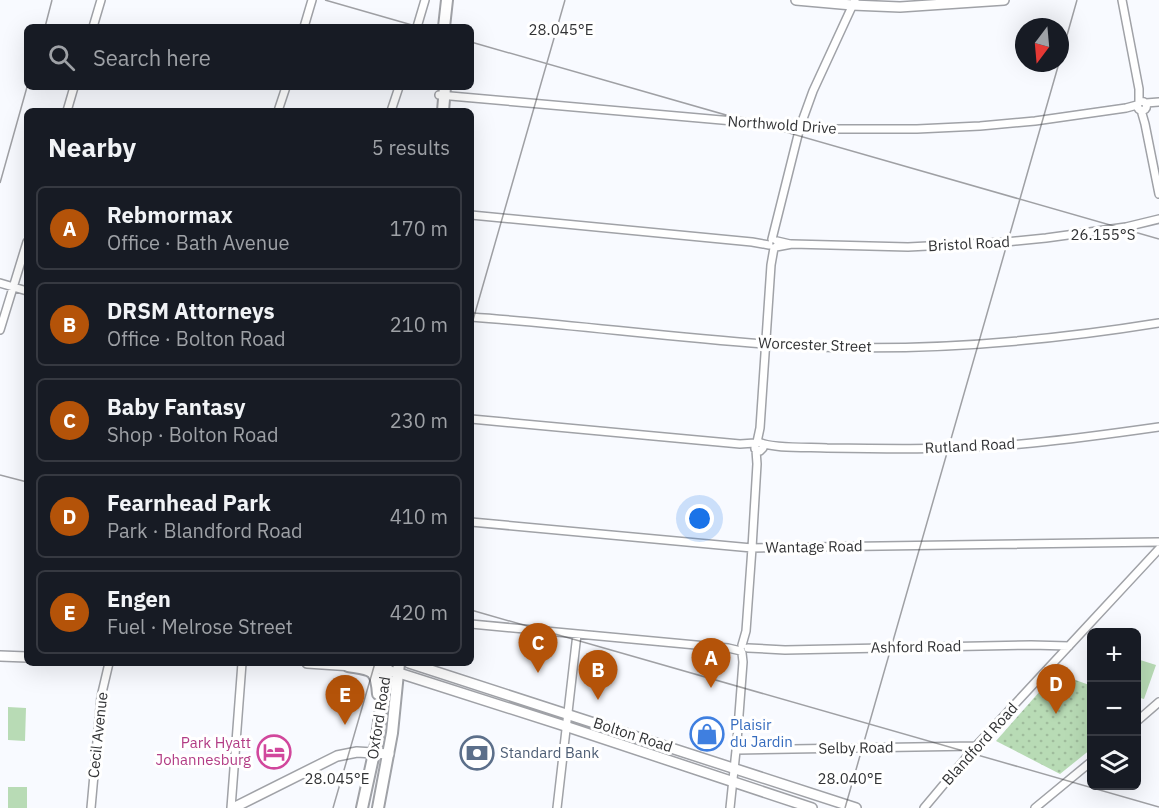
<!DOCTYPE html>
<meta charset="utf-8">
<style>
body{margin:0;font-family:"IBM Plex Sans",sans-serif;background:#242831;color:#f1f3f6}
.controls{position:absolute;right:18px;bottom:18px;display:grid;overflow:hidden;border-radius:9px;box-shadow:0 6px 24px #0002}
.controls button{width:54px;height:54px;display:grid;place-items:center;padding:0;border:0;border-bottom:2px solid #363941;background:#171b24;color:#f1f3f6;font:30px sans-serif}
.compass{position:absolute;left:1015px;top:18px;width:54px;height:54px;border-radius:50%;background:#171b24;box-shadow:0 6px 24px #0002;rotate:196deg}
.you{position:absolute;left:700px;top:519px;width:21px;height:21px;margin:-15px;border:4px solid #fff;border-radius:50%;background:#1a73e8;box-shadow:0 0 0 9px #1a73e833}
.badge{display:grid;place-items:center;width:39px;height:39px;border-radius:50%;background:#b45309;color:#fff;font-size:20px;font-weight:700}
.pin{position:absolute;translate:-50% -50px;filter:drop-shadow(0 2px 3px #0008)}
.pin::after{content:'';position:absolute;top:32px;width:21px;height:18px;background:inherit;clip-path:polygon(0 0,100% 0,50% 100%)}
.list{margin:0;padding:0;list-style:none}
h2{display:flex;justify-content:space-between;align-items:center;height:78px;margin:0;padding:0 24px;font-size:26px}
h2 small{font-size:20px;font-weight:400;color:#9ea1a6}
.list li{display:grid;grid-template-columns:39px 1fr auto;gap:18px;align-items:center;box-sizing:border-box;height:84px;margin:0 12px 12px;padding:0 12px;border:2px solid #363941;border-radius:9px}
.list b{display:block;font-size:22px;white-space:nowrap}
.list p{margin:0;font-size:20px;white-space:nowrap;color:#9ea1a6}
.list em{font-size:20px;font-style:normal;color:#9ea1a6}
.icon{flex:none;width:33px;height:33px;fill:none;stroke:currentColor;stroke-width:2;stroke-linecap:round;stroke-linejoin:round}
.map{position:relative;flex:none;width:1159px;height:808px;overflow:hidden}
.search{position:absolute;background:#171b24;box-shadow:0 6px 24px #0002;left:24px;top:24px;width:450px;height:66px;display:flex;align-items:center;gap:15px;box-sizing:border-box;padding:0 21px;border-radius:9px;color:#9ea1a6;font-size:22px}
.panel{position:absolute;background:#171b24;box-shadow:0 6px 24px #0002;left:24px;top:108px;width:450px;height:558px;border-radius:9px}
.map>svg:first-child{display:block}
</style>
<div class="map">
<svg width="1159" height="808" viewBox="0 0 1159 808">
<defs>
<pattern id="park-dots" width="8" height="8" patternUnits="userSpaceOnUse" patternTransform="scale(1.5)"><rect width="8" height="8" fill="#b8dbb5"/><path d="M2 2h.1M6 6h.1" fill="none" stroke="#9fbc9c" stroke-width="1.8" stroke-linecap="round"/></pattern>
</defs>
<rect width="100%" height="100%" fill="#f8faff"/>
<path fill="url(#park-dots)" d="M 1056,673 L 1092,686 L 1091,749 L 1060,774 L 996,741 Z"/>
<path fill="#b8dbb5" d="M 1137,659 L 1156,665 L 1144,699 L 1137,697 Z
M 8,707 L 26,708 L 25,741 L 8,740 Z
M 8,787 L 27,787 L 27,808 L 8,808 Z"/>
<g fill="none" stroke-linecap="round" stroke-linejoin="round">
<g stroke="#a0a2a7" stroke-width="10">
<path id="street" d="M 1122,0 L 1139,89 L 1139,102
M 93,27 L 101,0
M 304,27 L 312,0
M 417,27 L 425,0
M 439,95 L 800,127 L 836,129 L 917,129 L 980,126 L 1035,121 L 1126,108 L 1137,105
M1137.5 106a4.5 4.5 0 1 1 9 0a4.5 4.5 0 1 1-9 0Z
M 1146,103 L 1159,102
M 1141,110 L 1145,124 L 1159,194
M 67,111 L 74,87
M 278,111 L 286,87
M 391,111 L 399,87
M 471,215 L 752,242 L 769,245
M 772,239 L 800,127 L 813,91 L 855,0
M 777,241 L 790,244
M 776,247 L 792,244 L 908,247 L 1006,242 L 1046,238 L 1126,227 L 1159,219
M 0,283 L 27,291
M 471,317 C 569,324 667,337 765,344 C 896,354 1029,344 1159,323
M 0,330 L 27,242
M 471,419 L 740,444 L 755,443
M 757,442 L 760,428 L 771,265 L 774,248
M 763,444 L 763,448 L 760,451 L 755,449 L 755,443 L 759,442 C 771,449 811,447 827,448 C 895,449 964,450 1032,443 C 1074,439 1117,433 1159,427
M 471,522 L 752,548 L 1159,542
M 471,624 L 728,648 L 741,651
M 742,645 L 746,631 L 752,548 L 757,464 L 756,450
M 748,648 L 785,650 L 1031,645 L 1069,646
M 1136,722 L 1159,702
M 737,750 L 976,746
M 91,808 L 101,697 L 109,663
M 231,808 L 242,663
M 557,808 L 577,634
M 730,808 L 737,741 L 743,662 L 742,653
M 924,808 L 976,746 L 1159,549
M 1035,808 L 1092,761"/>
</g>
<g stroke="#a0a2a7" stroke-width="12">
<path id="secondary" d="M 796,0 L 852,5 L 900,7 L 1004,0
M 0,656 L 27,657
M 307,663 L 368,667 L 399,673 L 565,726 L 812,808
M 409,663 L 856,808
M 233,808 L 337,756 L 357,752 L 389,754"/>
</g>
<g stroke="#a0a2a7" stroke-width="14">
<path id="primary" d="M 444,27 L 447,0
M 443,111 L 445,87
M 348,666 C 372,670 376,668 378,694
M 362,808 L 376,744 L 387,663
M 378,808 L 392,733 L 399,663"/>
</g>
<use href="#street" stroke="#fff" stroke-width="7"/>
<use href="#secondary" stroke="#fff" stroke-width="9"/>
<use href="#primary" stroke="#fff" stroke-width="10"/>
</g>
<path fill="none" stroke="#323335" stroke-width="1.5" stroke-opacity="0.45" d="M 325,0 L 419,27M 45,27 L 52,0M 471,42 L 1159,239M 1060,60 L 1077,0M 0,183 L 27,87M 471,327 L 565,0M 0,475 L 27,482M 471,610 L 1159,807M 333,808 L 375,663M 845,808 L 1059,63"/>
<defs>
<g id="shop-ring" transform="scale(1.725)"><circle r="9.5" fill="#fff" stroke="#3f7fe0" stroke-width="1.5"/><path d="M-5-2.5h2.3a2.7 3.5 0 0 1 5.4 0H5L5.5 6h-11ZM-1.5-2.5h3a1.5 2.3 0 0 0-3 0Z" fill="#3f7fe0"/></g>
<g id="hotel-ring" transform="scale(1.725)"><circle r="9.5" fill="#fff" stroke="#d1479c" stroke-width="1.5"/><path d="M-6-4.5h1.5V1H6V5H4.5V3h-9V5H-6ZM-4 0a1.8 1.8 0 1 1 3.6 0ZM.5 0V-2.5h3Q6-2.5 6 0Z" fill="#d1479c"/></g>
<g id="bank-ring" transform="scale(1.725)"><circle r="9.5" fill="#fff" stroke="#5c6f8a" stroke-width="1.5"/><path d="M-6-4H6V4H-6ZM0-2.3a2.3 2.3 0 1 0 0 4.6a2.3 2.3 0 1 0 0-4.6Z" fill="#5c6f8a"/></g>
</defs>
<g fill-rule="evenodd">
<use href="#shop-ring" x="707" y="734"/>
<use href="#hotel-ring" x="274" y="752"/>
<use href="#bank-ring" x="477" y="753"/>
</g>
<g text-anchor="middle" stroke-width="6" stroke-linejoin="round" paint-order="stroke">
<g font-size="15" fill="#323335" stroke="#fff">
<text transform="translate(782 125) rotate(4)" y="5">Northwold Drive</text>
<text transform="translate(969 244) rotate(-3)" y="5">Bristol Road</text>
<text transform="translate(815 345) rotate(2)" y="5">Worcester Street</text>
<text transform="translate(970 446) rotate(-3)" y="5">Rutland Road</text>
<text transform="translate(814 547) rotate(-1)" y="5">Wantage Road</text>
<text transform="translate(916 647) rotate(-1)" y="5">Ashford Road</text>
<text transform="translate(379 718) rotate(-81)" y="5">Oxford Road</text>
<text transform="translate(98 735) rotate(-84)" y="5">Cecil Avenue</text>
<text transform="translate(633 735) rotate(18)" y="5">Bolton Road</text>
<text transform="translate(980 744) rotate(-48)" y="5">Blandford Road</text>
<text transform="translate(856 748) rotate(-1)" y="5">Selby Road</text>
</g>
<g font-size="15" fill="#366cbe" stroke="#fff" text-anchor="start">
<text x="730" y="730">Plaisir<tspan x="730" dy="17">du Jardin</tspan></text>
</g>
<g font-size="15" fill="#b23c85" stroke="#fff" text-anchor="end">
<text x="251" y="748">Park Hyatt<tspan x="251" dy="17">Johannesburg</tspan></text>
</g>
<g font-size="15" fill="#4e5e75" stroke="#fff" text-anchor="start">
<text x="500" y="758">Standard Bank</text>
</g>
</g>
<g font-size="15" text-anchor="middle" fill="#323335" stroke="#fff" stroke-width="6" stroke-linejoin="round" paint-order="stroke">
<text x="561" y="35">28.045°E</text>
<text x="1103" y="240">26.155°S</text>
<text x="337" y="784">28.045°E</text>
<text x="850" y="784">28.040°E</text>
</g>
</svg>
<div class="controls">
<button>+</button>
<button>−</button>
<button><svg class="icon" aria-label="layers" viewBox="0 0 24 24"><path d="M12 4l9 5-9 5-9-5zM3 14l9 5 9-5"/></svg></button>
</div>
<svg class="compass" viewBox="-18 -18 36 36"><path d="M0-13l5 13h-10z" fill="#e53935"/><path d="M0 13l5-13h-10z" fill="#9ea1a6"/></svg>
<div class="you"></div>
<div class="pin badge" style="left:711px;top:688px">A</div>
<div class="pin badge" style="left:598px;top:700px">B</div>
<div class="pin badge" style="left:538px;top:673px">C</div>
<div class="pin badge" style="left:1056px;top:714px">D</div>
<div class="pin badge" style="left:345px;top:725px">E</div>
<div class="search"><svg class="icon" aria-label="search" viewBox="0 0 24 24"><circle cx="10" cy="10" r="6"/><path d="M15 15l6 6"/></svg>Search here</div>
<section class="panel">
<h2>Nearby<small>5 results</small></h2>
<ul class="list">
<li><span class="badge">A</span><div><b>Rebmormax</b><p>Office · Bath Avenue</p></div><em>170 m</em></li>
<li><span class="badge">B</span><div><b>DRSM Attorneys</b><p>Office · Bolton Road</p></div><em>210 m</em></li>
<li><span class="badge">C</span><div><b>Baby Fantasy</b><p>Shop · Bolton Road</p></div><em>230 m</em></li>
<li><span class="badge">D</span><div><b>Fearnhead Park</b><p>Park · Blandford Road</p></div><em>410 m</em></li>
<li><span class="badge">E</span><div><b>Engen</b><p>Fuel · Melrose Street</p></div><em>420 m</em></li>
</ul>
</section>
</div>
